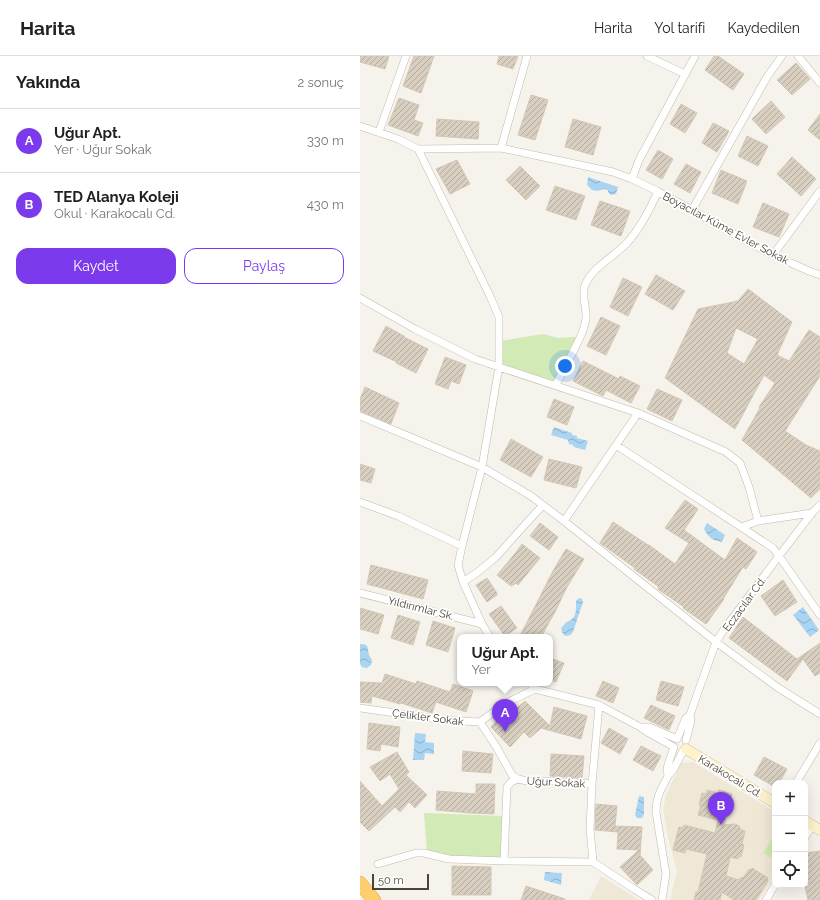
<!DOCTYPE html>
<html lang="tr">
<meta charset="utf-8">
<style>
body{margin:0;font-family:Raleway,sans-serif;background:#f2f2f2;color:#202124}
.controls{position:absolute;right:12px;bottom:12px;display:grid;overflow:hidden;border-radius:8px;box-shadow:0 4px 16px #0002}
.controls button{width:36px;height:36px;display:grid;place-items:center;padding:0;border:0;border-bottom:1px solid #e0e0e0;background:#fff;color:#202124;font:20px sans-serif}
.scale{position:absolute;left:12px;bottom:10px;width:57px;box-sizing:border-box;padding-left:4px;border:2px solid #4b4439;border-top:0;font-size:11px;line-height:14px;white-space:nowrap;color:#4b4439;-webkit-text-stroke:3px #fff;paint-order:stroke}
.you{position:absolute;left:205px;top:310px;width:14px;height:14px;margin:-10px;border:3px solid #fff;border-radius:50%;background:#1a73e8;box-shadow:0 0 0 6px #1a73e833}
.badge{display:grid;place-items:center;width:26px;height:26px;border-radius:50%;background:#7c3aed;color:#fff;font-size:13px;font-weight:700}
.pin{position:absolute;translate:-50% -33px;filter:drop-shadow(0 1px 2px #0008)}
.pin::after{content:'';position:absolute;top:21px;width:14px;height:12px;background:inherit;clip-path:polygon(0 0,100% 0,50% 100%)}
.popup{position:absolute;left:97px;top:578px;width:96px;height:52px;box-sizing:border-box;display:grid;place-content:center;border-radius:8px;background:#fff;filter:drop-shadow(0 1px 3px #0005);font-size:13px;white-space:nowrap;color:#757577}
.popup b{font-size:15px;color:#202124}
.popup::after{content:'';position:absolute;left:50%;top:100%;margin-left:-8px;border:8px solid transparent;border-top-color:#fff}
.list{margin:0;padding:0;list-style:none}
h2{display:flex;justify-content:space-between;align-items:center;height:52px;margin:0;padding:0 16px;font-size:17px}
h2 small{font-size:13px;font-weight:400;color:#757577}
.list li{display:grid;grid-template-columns:26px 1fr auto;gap:12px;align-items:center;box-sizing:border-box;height:64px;padding:0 16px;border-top:1px solid #e0e0e0}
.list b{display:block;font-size:15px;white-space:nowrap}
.list p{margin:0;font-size:13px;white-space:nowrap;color:#757577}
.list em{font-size:13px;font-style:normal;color:#757577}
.actions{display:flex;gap:8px;padding:12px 16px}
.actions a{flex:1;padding:9px 0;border:1px solid #7c3aed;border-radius:12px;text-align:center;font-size:14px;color:#7c3aed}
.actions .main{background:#7c3aed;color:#fff}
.icon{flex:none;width:22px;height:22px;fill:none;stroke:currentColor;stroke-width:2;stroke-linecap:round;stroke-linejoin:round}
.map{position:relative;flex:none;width:460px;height:844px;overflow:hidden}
header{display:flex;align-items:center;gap:24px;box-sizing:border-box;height:56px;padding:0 20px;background:#fff;border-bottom:1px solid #e0e0e0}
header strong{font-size:19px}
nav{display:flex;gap:22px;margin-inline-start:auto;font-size:14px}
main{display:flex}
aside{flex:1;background:#fff}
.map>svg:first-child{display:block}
</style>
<header>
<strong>Harita</strong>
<nav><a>Harita</a><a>Yol tarifi</a><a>Kaydedilen</a></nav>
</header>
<main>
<aside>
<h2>Yakında<small>2 sonuç</small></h2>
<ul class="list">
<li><span class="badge">A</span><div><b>Uğur Apt.</b><p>Yer · Uğur Sokak</p></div><em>330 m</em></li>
<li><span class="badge">B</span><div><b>TED Alanya Koleji</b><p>Okul · Karakocalı Cd.</p></div><em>430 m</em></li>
</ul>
<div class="actions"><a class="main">Kaydet</a><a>Paylaş</a></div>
</aside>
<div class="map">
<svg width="460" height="844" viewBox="0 0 460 844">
<defs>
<pattern id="water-waves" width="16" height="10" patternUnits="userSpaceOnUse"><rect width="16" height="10" fill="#a9d4f2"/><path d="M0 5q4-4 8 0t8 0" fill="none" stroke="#8caec5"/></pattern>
<pattern id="building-hatch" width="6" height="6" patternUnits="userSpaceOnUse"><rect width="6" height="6" fill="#d8cfc1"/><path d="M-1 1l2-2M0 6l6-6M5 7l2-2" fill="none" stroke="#b1aa9e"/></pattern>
</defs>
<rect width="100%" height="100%" fill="#f6f3ec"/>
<path fill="#efe8d6" d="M 333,706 L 415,756 L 415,819 L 399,844 L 310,844 L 317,815 L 308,782 L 303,753 L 306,739 L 321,707 Z
M 241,820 L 279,844 L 229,844 Z"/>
<path fill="#d2eab5" d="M 183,278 L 198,282 L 217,281 L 194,327 L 141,309 L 141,285 Z
M 64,757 L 144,760 L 143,803 L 89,801 L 67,795 Z
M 415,778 L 415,804 L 403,797 Z"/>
<path fill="url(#water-waves)" d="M 228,121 L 258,131 L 256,138 L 251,139 L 248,136 L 248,134 L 244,133 L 237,135 L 232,134 L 227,129 Z
M 194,371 L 212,377 L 212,379 L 217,380 L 217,382 L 228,385 L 225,394 L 214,391 L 213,389 L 209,388 L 208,384 L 191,379 Z
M 347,467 L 365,479 L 362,486 C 352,484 349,482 344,473 Z
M 219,542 L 222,543 L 223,546 L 213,576 L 210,579 L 205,580 L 202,576 L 201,572 C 204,569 205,567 209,565 C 217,561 216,553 216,545 Z
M 443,551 L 459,574 L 450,581 L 433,559 Z
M 0,588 C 10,588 7,593 9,598 C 9,600 11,602 12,604 L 11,609 L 7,612 L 2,611 L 0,608 Z
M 55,677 L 66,678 L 65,686 L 74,687 L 74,698 L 65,697 L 64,704 L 53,704 Z
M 279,740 L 284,741 L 284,758 L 282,762 L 277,762 L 275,759 Z
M 185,816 L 202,817 L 201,829 L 184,824 Z"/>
<path fill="url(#building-hatch)" stroke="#d3c7b4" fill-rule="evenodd" d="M 0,0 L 29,0 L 25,13 L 0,6 Z
M 54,0 L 74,0 L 61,37 L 43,30 Z
M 139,0 L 158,0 L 153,13 L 137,8 Z
M 354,0 L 358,0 L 384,18 L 373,34 L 345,14 Z
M 436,7 L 450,23 L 432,39 L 417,24 Z
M 171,39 L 188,44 L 175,84 L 158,79 Z
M 39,42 L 59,49 L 54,64 L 63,67 L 58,80 L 28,69 Z
M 411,45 L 425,61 L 406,78 L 392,63 Z
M 321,48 L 337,57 L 325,77 L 310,68 Z
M 460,58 L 460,84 L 448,74 Z
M 77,63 L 119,66 L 118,83 L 76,80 Z
M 213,63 L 241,71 L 233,99 L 205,91 Z
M 353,67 L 369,75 L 357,96 L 342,87 Z
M 387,80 L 408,90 L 398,110 L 378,100 Z
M 298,94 L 313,103 L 302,123 L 286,114 Z
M 432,101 L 456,123 L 441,140 L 417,118 Z
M 97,104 L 110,128 L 90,138 L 76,113 Z
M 326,108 L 341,116 L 330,137 L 314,128 Z
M 160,110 L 180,130 L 166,144 L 146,124 Z
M 361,114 L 387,125 L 378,148 L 352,137 Z
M 195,130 L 225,140 L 216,164 L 186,154 Z
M 240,145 L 270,155 L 261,180 L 231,169 Z
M 403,147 L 429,158 L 419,181 L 393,171 Z
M 296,219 L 325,235 L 313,254 L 285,238 Z
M 263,222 L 282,231 L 268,260 L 250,251 Z
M 388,233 L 432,266 L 417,299 L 429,305 L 449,274 L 460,281 L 460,320 L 425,375 L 446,389 L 460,395 L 460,433 L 451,442 L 382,384 L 400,352 L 399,351 L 415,327 L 404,319 L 375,373 L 305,322 L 338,253 L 378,245 ZM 376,272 L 398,283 L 384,308 L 367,297 Z
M 241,261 L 260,270 L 246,299 L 227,290 Z
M 26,270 L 44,280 L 44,281 L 68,293 L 56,317 L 36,307 L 37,306 L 13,295 Z
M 85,301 L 106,309 L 99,328 L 91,325 L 88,333 L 75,328 Z
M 223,305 L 259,323 L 260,320 L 280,330 L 271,347 L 246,334 L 243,340 L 213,325 Z
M 5,331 L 39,347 L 31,368 L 0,355 L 0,343 Z
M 297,333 L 322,344 L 312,365 L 287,353 Z
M 194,343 L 214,351 L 207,369 L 187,361 Z
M 151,383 L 183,401 L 171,421 L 140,404 Z
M 189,403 L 222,411 L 216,432 L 184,424 Z
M 0,408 L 15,413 L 11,427 L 0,424 Z
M 325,444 L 338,453 L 324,474 L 365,504 L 377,482 L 397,496 L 386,513 L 383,511 L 363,543 L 364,543 L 346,568 L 323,552 L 324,551 L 298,533 L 299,531 L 274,513 L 275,512 L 240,487 L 253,466 L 288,489 L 289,489 L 315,508 L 329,487 L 305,472 Z
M 180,467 L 198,481 L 189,494 L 170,480 Z
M 162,488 L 180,502 L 158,529 L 157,527 L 151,530 L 137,519 L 153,500 Z
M 206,493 L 224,503 L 207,531 L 195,556 L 181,581 L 166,581 L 161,578 L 193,515 Z
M 11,509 L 68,524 L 63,543 L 7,528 Z
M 127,522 L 137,537 L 137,539 L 127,546 L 116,529 Z
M 423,524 L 437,546 L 415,560 L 401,540 Z
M 141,550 L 157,572 L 145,580 L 129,558 Z
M 0,552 L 24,559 L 18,578 L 0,573 Z
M 38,559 L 60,566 L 53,589 L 31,582 Z
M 383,561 L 437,603 L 460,587 L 460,617 L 455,620 L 443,603 L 427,625 L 369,582 Z
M 73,565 L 95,572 L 88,596 L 66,589 Z
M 190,602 L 204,607 L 196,626 L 190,624 Z
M 25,618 L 56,628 L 57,625 L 90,636 L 93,628 L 113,635 L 106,656 L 76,646 L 72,657 L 41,647 L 40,648 L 12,640 L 11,647 L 0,646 L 0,626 L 22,627 Z
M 243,625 L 259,632 L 253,647 L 236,640 Z
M 301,625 L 324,631 L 318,650 L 296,644 Z
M 165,645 L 190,670 L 194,651 L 227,660 L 221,683 L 181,672 L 170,682 L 164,676 L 150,691 L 131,671 L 140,661 L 143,664 Z
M 291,649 L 315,660 L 309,674 L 284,662 Z
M 9,667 L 40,671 L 38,691 L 21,688 L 20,695 L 7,693 Z
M 249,672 L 268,683 L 260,698 L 241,687 Z
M 281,690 L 301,700 L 293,715 L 273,704 Z
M 103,695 L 133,698 L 131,717 L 102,715 Z
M 37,696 L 49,716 L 46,719 L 67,739 L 55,752 L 49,746 L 40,756 L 35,751 L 9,775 L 0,766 L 0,725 L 22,750 L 39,733 L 30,718 L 20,725 L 10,711 Z
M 191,698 L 224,700 L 222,722 L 190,720 Z
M 404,701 L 427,713 L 419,727 L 415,727 L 415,731 L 394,719 Z
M 116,728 L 135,728 L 134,758 L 110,757 L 76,754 L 77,735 L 116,738 Z
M 347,734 L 358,737 L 359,734 L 372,738 L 364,769 L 375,768 L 379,770 L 381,774 L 385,775 L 382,788 L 384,789 L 381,801 L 379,800 L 378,803 L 370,801 L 366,820 L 379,824 L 381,821 L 383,822 L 389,813 L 391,814 L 392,812 L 408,822 L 407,824 L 408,825 L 396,844 L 374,844 L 362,836 L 360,844 L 334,844 L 336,836 L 338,836 L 347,798 L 326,793 L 325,797 L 313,794 L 319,771 L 323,772 L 324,769 L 355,777 L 358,764 L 338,759 L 341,749 L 339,749 L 342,737 L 346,738 Z
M 236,748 L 257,750 L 255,770 L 282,771 L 280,799 L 293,814 L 277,829 L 260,811 L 279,794 L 257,793 L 258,776 L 235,774 Z
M 460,795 L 460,844 L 448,844 L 445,831 L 449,830 L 445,812 L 445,797 Z
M 92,810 L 131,811 L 131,839 L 92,839 Z
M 166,830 L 205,843 L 205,844 L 161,844 Z"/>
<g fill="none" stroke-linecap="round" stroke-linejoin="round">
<g stroke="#c2bbae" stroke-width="8">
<path id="street" d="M 287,0 L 325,18
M 438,0 L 460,27
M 0,70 L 38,83 L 58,93 L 130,240 L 139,261 L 139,310 L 122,411 L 102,490 L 98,509 L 103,526 L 122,568 L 130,581
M 19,76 L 46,0
M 141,92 L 167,0
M 58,93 L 141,92 L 253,116 L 272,123 L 297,135 L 332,154 L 372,177 L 413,199 L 449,215 L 460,219
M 272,123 L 279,104 L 335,0
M 332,154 L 407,21 L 422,0
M 413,199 L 460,135
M 0,242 L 55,273 L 115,303 L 278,357 L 366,396 L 380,407 L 389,431 L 398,465
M 196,329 C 201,318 207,307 213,296 C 218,286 225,274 226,262 C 227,253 221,238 225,229 C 233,211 252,202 266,188 C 280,173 289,154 298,136
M 0,360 L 122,411 L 171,440 L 204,465 L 356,586 L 417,631 L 460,658
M 256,389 L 413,492 L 419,500 L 460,559
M 0,446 L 38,460 L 102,490
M 204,465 L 278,357
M 382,471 L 398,465 L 452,457
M 103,526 L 118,516 L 136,501 L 162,472 L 183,449
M 0,537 L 122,568
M 170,627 L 175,633 L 239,649 L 280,671
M 239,649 L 232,728 L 230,773 L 233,806 L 274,833 L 292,844
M 0,652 L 85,664 L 120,666 L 146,647 L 175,633
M 330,659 L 338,636 L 356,586 L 365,572 L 419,500 L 452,457 L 460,449
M 120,666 L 137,692 L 152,719 L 158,723 L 167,725 L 192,725 L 232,728
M 323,695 L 313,714 L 308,720 L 307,712 L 314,691 L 287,676 L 280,671 L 289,671 L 317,683 L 326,662 L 330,659 L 331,665 L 326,684
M 436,727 L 460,687
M 445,781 L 452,770
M 144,805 L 147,731 L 151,726 L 158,723
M 18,808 L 56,797 L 64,797 L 89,803 L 144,805 L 233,806
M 302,844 L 306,818 L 296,756 C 296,740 301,734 308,720
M 406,844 L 415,829"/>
</g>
<g stroke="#d6c79b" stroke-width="11">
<path id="secondary" d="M 326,693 L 415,747
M 445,765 L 460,774"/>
</g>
<g stroke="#e0a43c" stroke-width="14">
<path id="highway" d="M 0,827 L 14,844"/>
</g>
<use href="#street" stroke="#fff" stroke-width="7"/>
<use href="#secondary" stroke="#fff3cd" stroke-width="10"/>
<use href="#highway" stroke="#ffcf6e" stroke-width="13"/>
</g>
<g text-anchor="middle" stroke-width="3.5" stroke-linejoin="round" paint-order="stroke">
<g font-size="11" fill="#4b4439" stroke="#fff">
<text transform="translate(366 172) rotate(28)" y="4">Boyacılar Küme Evler Sokak</text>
<text transform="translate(384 548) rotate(-54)" y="4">Eczacılar Cd.</text>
<text transform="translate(61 552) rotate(14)" y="4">Yıldırımlar Sk.</text>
<text transform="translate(68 661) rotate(7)" y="4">Çelikler Sokak</text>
<text transform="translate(370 720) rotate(31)" y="4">Karakocalı Cd.</text>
<text transform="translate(196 726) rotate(3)" y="4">Uğur Sokak</text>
</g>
</g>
</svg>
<div class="controls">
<button>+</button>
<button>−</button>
<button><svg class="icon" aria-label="locate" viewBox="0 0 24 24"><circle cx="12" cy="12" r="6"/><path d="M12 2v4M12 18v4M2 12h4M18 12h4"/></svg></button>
</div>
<div class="scale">50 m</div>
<div class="you"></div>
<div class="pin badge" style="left:145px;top:676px">A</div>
<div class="popup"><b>Uğur Apt.</b>Yer</div>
<div class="pin badge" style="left:361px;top:769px">B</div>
</div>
</main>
